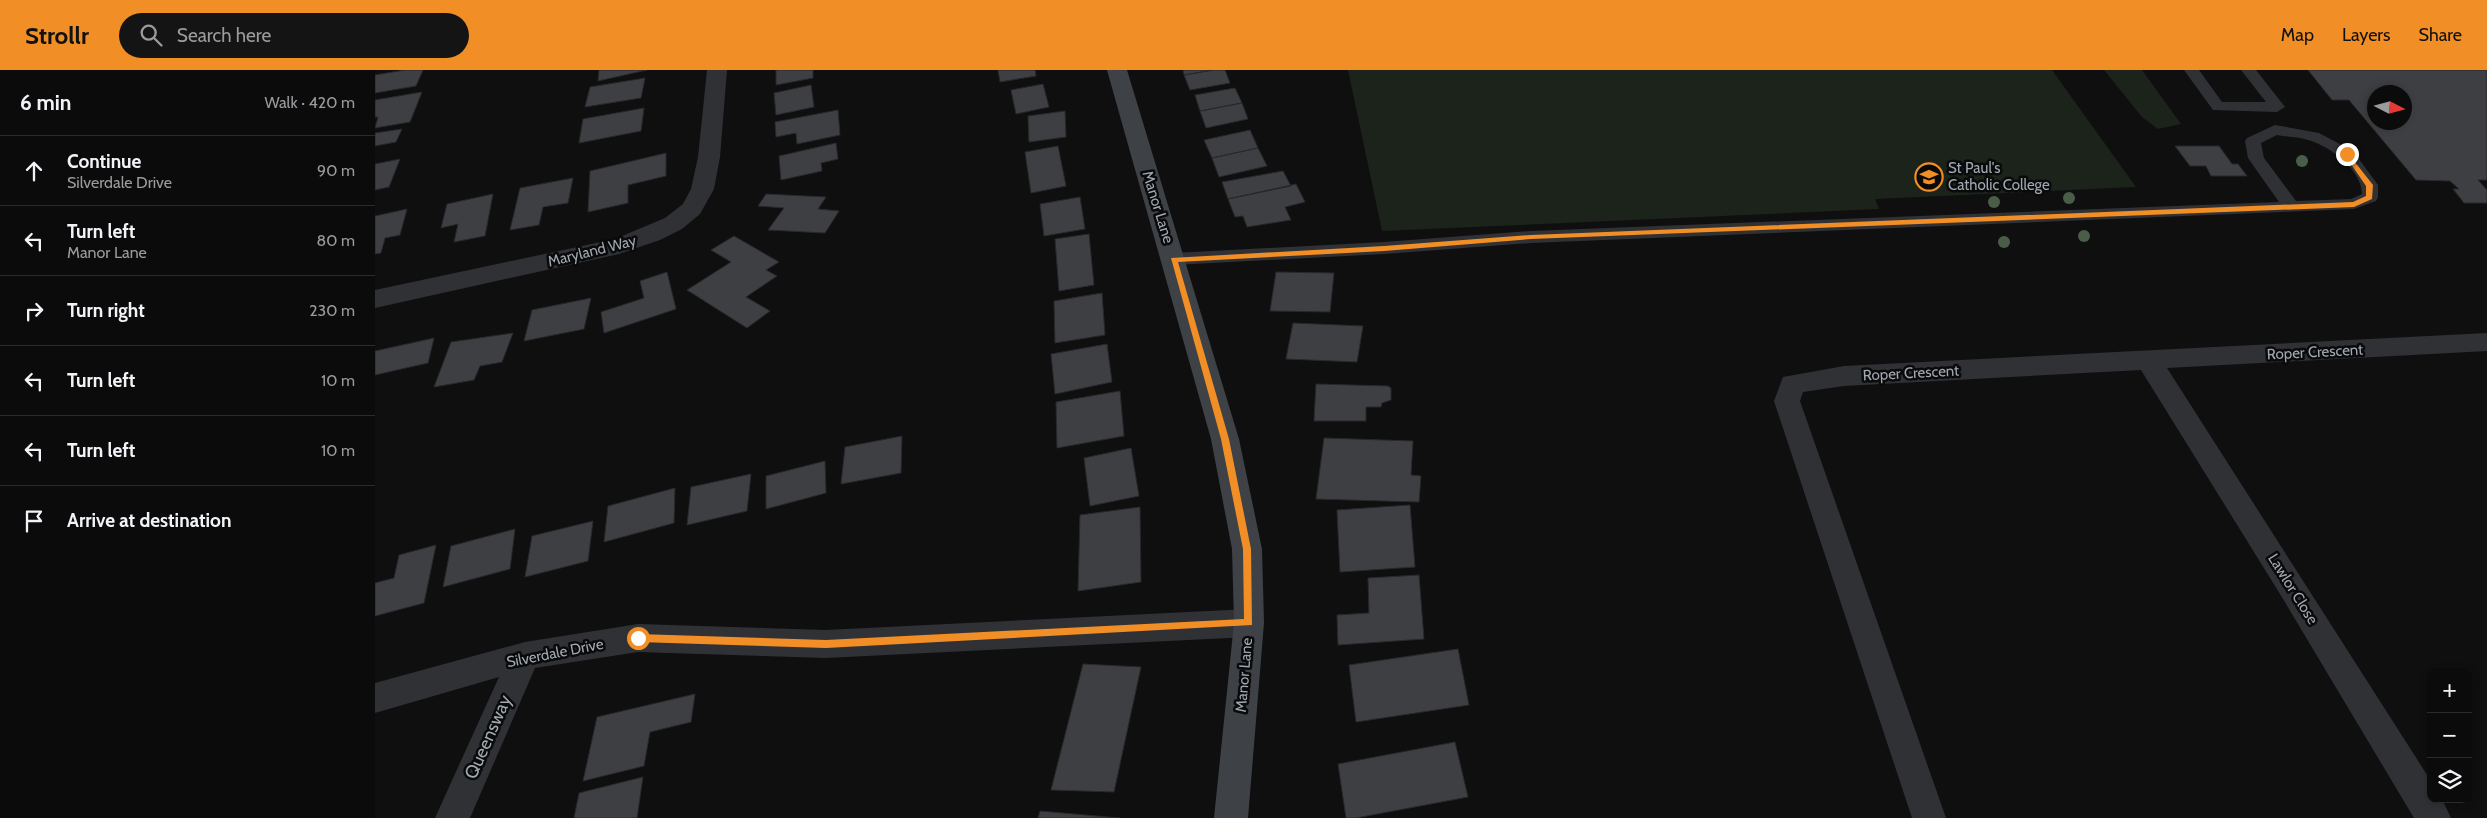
<!DOCTYPE html>
<meta charset="utf-8">
<style>
body{margin:0;font-family:Cabin,sans-serif;background:#141415;color:#f1f3f6}
.controls{position:absolute;right:15px;bottom:15px;display:grid;overflow:hidden;border-radius:10px;box-shadow:0 2px 8px #0003}
.controls button{width:45px;height:45px;display:grid;place-items:center;padding:0;border:0;border-bottom:1px solid #2b2b2d;background:#0b0b0c;color:#f1f3f6;font:25px sans-serif}
.compass{position:absolute;left:1992px;top:15px;width:45px;height:45px;border-radius:50%;background:#0b0b0c;box-shadow:0 2px 8px #0003;rotate:96deg}
.stop{position:absolute;width:15px;height:15px;margin:-11px;border:4px solid #f18f26;border-radius:50%;background:#fff}
.stop.end{background:#f18f26;border-color:#fff;box-shadow:0 1px 5px #0008}
.list{margin:0;padding:0;list-style:none}
h2{display:flex;justify-content:space-between;align-items:center;height:65px;margin:0;padding:0 20px;font-size:21px}
h2 small{font-size:16px;font-weight:400;color:#9a9b9d}
.list li{display:grid;grid-template-columns:32px 1fr auto;gap:15px;align-items:center;box-sizing:border-box;height:70px;padding:0 20px;border-top:1px solid #2b2b2d}
.list b{display:block;font-size:19px;white-space:nowrap}
.list p{margin:0;font-size:16px;white-space:nowrap;color:#9a9b9d}
.list em{font-size:16px;font-style:normal;color:#9a9b9d}
.icon{flex:none;width:28px;height:28px;fill:none;stroke:currentColor;stroke-width:2;stroke-linecap:round;stroke-linejoin:round}
.map{position:relative;flex:none;width:2112px;height:748px;overflow:hidden}
header{display:flex;align-items:center;gap:30px;box-sizing:border-box;height:70px;padding:0 25px;background:#f18f26;color:#111}
header strong{font-size:24px}
nav{display:flex;gap:28px;margin-inline-start:auto;font-size:18px}
.search{width:350px;height:45px;background:#141415;display:flex;align-items:center;gap:12px;box-sizing:border-box;padding:0 18px;border-radius:28px;color:#9a9b9d;font-size:19px}
main{display:flex}
aside{flex:1;background:#0b0b0c}
.map>svg:first-child{display:block}
</style>
<header>
<strong>Strollr</strong>
<div class="search"><svg class="icon" aria-label="search" viewBox="0 0 24 24"><circle cx="10" cy="10" r="6"/><path d="M15 15l6 6"/></svg>Search here</div>
<nav><a>Map</a><a>Layers</a><a>Share</a></nav>
</header>
<main>
<aside>
<h2>6 min<small>Walk · 420 m</small></h2>
<ul class="list">
<li><svg class="icon" aria-label="ahead" viewBox="0 0 24 24"><path d="M12 20V5M6 11l6-6 6 6"/></svg><div><b>Continue</b><p>Silverdale Drive</p></div><em>90 m</em></li>
<li><svg class="icon" aria-label="left" viewBox="0 0 24 24"><path d="M17 20v-9H6M10 6l-5 5 5 5"/></svg><div><b>Turn left</b><p>Manor Lane</p></div><em>80 m</em></li>
<li><svg class="icon" aria-label="right" viewBox="0 0 24 24"><path d="M7 20v-9h11M14 6l5 5-5 5"/></svg><div><b>Turn right</b></div><em>230 m</em></li>
<li><svg class="icon" aria-label="left" viewBox="0 0 24 24"><path d="M17 20v-9H6M10 6l-5 5 5 5"/></svg><div><b>Turn left</b></div><em>10 m</em></li>
<li><svg class="icon" aria-label="left" viewBox="0 0 24 24"><path d="M17 20v-9H6M10 6l-5 5 5 5"/></svg><div><b>Turn left</b></div><em>10 m</em></li>
<li><svg class="icon" aria-label="arrive" viewBox="0 0 24 24"><path d="M6 21V4h12l-3 4 3 4H6"/></svg><div><b>Arrive at destination</b></div></li>
</ul>
</aside>
<div class="map">
<svg width="2112" height="748" viewBox="0 0 2112 748">
<rect width="100%" height="100%" fill="#0f0f10"/>
<path fill="#1b231b" d="M 973,0 L 1677,0 L 1761,117 L 1500,129 L 1504,139 L 1007,161 Z
M 1729,0 L 1767,0 L 1806,54 L 1783,59 L 1767,47 Z"/>
<path fill="#3e3f43" stroke="#29292c" fill-rule="evenodd" d="M 30,0 L 48,0 L 41,16 L 0,23 L 0,5 Z
M 224,0 L 272,0 L 223,11 Z
M 401,0 L 438,0 L 438,8 L 401,15 Z
M 623,0 L 660,0 L 661,6 L 625,12 Z
M 808,0 L 838,0 L 809,5 Z
M 838,0 L 850,0 L 855,13 L 815,20 L 809,5 Z
M 1933,0 L 2112,0 L 2112,110 L 2103,110 L 2112,120 L 2112,133 L 2089,133 L 2078,119 L 2084,119 L 2075,111 L 2041,110 L 1974,30 L 1957,30 ZM 2000,22 L 2030,22 L 2030,52 L 2000,52 Z
M 270,8 L 266,28 L 210,37 L 215,17 Z
M 668,14 L 674,37 L 641,44 L 636,20 Z
M 436,15 L 439,37 L 401,45 L 399,23 Z
M 860,18 L 867,33 L 825,41 L 820,25 Z
M 47,22 L 35,52 L 0,58 L 3,47 L 0,47 L 0,30 Z
M 867,33 L 873,49 L 831,58 L 825,41 Z
M 269,38 L 266,61 L 204,73 L 208,49 Z
M 463,40 L 465,65 L 422,74 L 421,63 L 401,67 L 400,52 Z
M 690,41 L 691,67 L 654,72 L 653,46 Z
M 27,59 L 21,72 L 0,76 L 0,63 Z
M 875,60 L 883,78 L 837,88 L 829,70 Z
M 461,73 L 463,89 L 446,93 L 447,101 L 406,110 L 404,86 Z
M 683,76 L 691,116 L 656,123 L 650,82 Z
M 1800,76 L 1844,76 L 1857,94 L 1863,94 L 1872,106 L 1836,106 L 1831,96 L 1815,96 Z
M 883,78 L 892,96 L 844,107 L 837,88 Z
M 291,83 L 291,106 L 253,115 L 253,133 L 213,142 L 215,101 Z
M 25,89 L 14,117 L 0,120 L 0,94 Z
M 908,101 L 916,116 L 853,129 L 847,112 Z
M 198,108 L 193,133 L 168,137 L 164,155 L 135,160 L 145,118 Z
M 921,114 L 930,132 L 910,137 L 916,150 L 872,157 L 868,146 L 860,147 L 853,129 Z
M 118,124 L 110,166 L 79,172 L 83,154 L 66,158 L 72,134 Z
M 391,124 L 451,127 L 443,139 L 464,141 L 450,163 L 393,160 L 409,138 L 383,136 Z
M 705,127 L 710,159 L 669,166 L 665,134 Z
M 32,139 L 25,165 L 10,168 L 6,183 L 0,184 L 0,146 Z
M 714,164 L 719,215 L 684,221 L 680,169 Z
M 359,166 L 404,192 L 391,200 L 402,206 L 371,227 L 395,241 L 372,258 L 312,220 L 356,192 L 336,180 Z
M 292,202 L 301,239 L 229,263 L 226,242 L 269,228 L 265,211 Z
M 901,202 L 959,203 L 955,242 L 895,241 Z
M 727,223 L 730,265 L 680,273 L 679,231 Z
M 216,228 L 209,259 L 149,271 L 157,240 Z
M 918,253 L 988,256 L 982,292 L 911,289 Z
M 138,263 L 127,292 L 105,296 L 99,310 L 59,317 L 76,272 Z
M 59,268 L 53,293 L 0,305 L 0,281 Z
M 732,274 L 737,312 L 680,324 L 676,284 Z
M 941,314 L 1013,316 L 1016,318 L 1016,330 L 1007,333 L 1006,337 L 991,337 L 991,351 L 939,351 Z
M 745,321 L 749,366 L 682,378 L 681,332 Z
M 527,366 L 526,403 L 466,414 L 470,377 Z
M 949,368 L 1038,371 L 1036,405 L 1046,406 L 1044,432 L 941,429 Z
M 756,378 L 764,426 L 715,436 L 709,388 Z
M 450,391 L 451,423 L 391,439 L 391,406 Z
M 376,404 L 372,441 L 312,455 L 316,417 Z
M 300,418 L 299,453 L 229,472 L 233,436 Z
M 1035,435 L 1040,497 L 965,502 L 962,440 Z
M 765,437 L 766,512 L 703,521 L 705,445 Z
M 218,451 L 213,491 L 150,507 L 157,466 Z
M 140,459 L 135,499 L 68,517 L 76,476 Z
M 61,475 L 49,533 L 0,546 L 0,513 L 19,508 L 24,485 Z
M 1044,505 L 1049,569 L 963,575 L 962,545 L 994,543 L 993,508 Z
M 1083,579 L 1094,635 L 981,652 L 974,595 Z
M 708,594 L 766,597 L 739,722 L 676,720 Z
M 320,624 L 316,652 L 275,662 L 269,696 L 208,711 L 222,647 Z
M 1080,672 L 1093,727 L 981,748 L 971,748 L 963,694 Z
M 268,707 L 262,748 L 199,748 L 204,723 Z
M 665,741 L 745,748 L 663,748 Z"/>
<g fill="none" stroke-linecap="round" stroke-linejoin="round">
<path fill="#303135" fill-rule="evenodd" d="M 1809,0 L 1824,0 L 1847,32 L 1891,32 L 1866,0 L 1881,0 L 1910,37 L 1902,42 L 1838,40 Z
M 1900,55 L 1944,63 L 1978,81 L 2003,115 L 2003,127 L 2001,131 L 1979,139 L 1156,173 L 1009,184 L 799,195 L 793,193 L 790,189 L 793,185 L 799,183 L 1009,172 L 1156,161 L 1904,132 L 1873,88 L 1870,71 L 1872,68 ZM 1902,65 C 1912,67 1923,67 1933,70 C 1955,76 1987,100 1987,124 L 1976,129 L 1921,131 L 1889,88 L 1886,73 Z"/>
<path fill="#303135" fill-rule="evenodd" d="M 332,0 L 352,0 L 345,87 L 339,119 L 325,144 L 307,159 L 285,170 L 244,184 L 0,238 L 0,220 L 240,169 L 290,148 L 308,134 L 316,119 L 323,87 Z
M 2112,263 L 2112,281 L 1792,298 L 2056,711 L 2056,729 L 2067,729 L 2076,748 L 2039,748 L 1905,524 L 1766,300 L 1469,316 L 1428,322 L 1425,331 L 1571,748 L 1537,748 L 1399,331 L 1408,307 L 1469,296 Z
M 874,539 L 885,543 L 889,553 L 885,563 L 874,567 L 451,588 L 263,582 L 160,598 L 95,748 L 60,748 L 124,607 L 0,643 L 0,613 L 150,572 L 263,554 L 451,560 Z"/>
<path fill="#3e4145" fill-rule="evenodd" d="M 732,0 L 752,0 L 864,369 L 887,479 L 889,553 L 873,748 L 839,748 L 859,553 L 857,479 L 836,369 Z"/>
</g>
<g fill="#4a5d48">
<circle cx="1927" cy="91" r="6"/>
<circle cx="1694" cy="128" r="6"/>
<circle cx="1619" cy="132" r="6"/>
<circle cx="1709" cy="166" r="6"/>
<circle cx="1629" cy="172" r="6"/>
</g>
<path fill="#f18f26" d="M 1972,82 L 1998,115 L 1997,129 L 1979,137 L 1156,169 L 1009,181 L 803,192 L 854,369 L 876,479 L 877,555 L 451,578 L 263,572 L 259,568 L 263,564 L 451,570 L 869,549 L 868,479 L 846,369 L 796,188 L 1009,176 L 1156,165 L 1978,132 L 1991,126 L 1991,116 L 1969,84 Z"/>
<defs>
<g id="school-ring" transform="scale(1.4375)"><circle r="9.5" fill="#0a0a0b" stroke="#f18f26" stroke-width="1.5"/><path d="M0-5L7-2L0 1L-7-2ZM-4 1L0 2.5L4 1V4Q0 6-4 4Z" fill="#f18f26"/></g>
</defs>
<g fill-rule="evenodd">
<use href="#school-ring" x="1554" y="107"/>
</g>
<g text-anchor="middle" stroke-width="5" stroke-linejoin="round" paint-order="stroke">
<g font-size="15" fill="#a0a8b1" stroke="#0a0a0b" text-anchor="start">
<text x="1573" y="103">St Paul's<tspan x="1573" dy="17">Catholic College</tspan></text>
</g>
<g font-size="15" fill="#a0a8b1" stroke="#0a0a0b">
<text transform="translate(783 137) rotate(73)" y="5">Manor Lane</text>
<text transform="translate(217 181) rotate(-14)" y="5">Maryland Way</text>
<text transform="translate(1940 282) rotate(-3)" y="5">Roper Crescent</text>
<text transform="translate(1536 303) rotate(-3)" y="5">Roper Crescent</text>
<text transform="translate(1918 519) rotate(58)" y="5">Lawlor Close</text>
<text transform="translate(180 583) rotate(-11)" y="5">Silverdale Drive</text>
<text transform="translate(869 605) rotate(-85)" y="5">Manor Lane</text>
</g>
<g font-size="18" fill="#a0a8b1" stroke="#0a0a0b">
<text transform="translate(113 667) rotate(-66)" y="6">Queensway</text>
</g>
</g>
</svg>
<div class="controls">
<button>+</button>
<button>−</button>
<button><svg class="icon" aria-label="layers" viewBox="0 0 24 24"><path d="M12 4l9 5-9 5-9-5zM3 14l9 5 9-5"/></svg></button>
</div>
<svg class="compass" viewBox="-18 -18 36 36"><path d="M0-13l5 13h-10z" fill="#e53935"/><path d="M0 13l5-13h-10z" fill="#9a9b9d"/></svg>
<div class="stop" style="left:263px;top:568px"></div>
<div class="stop end" style="left:1972px;top:84px"></div>
</div>
</main>
